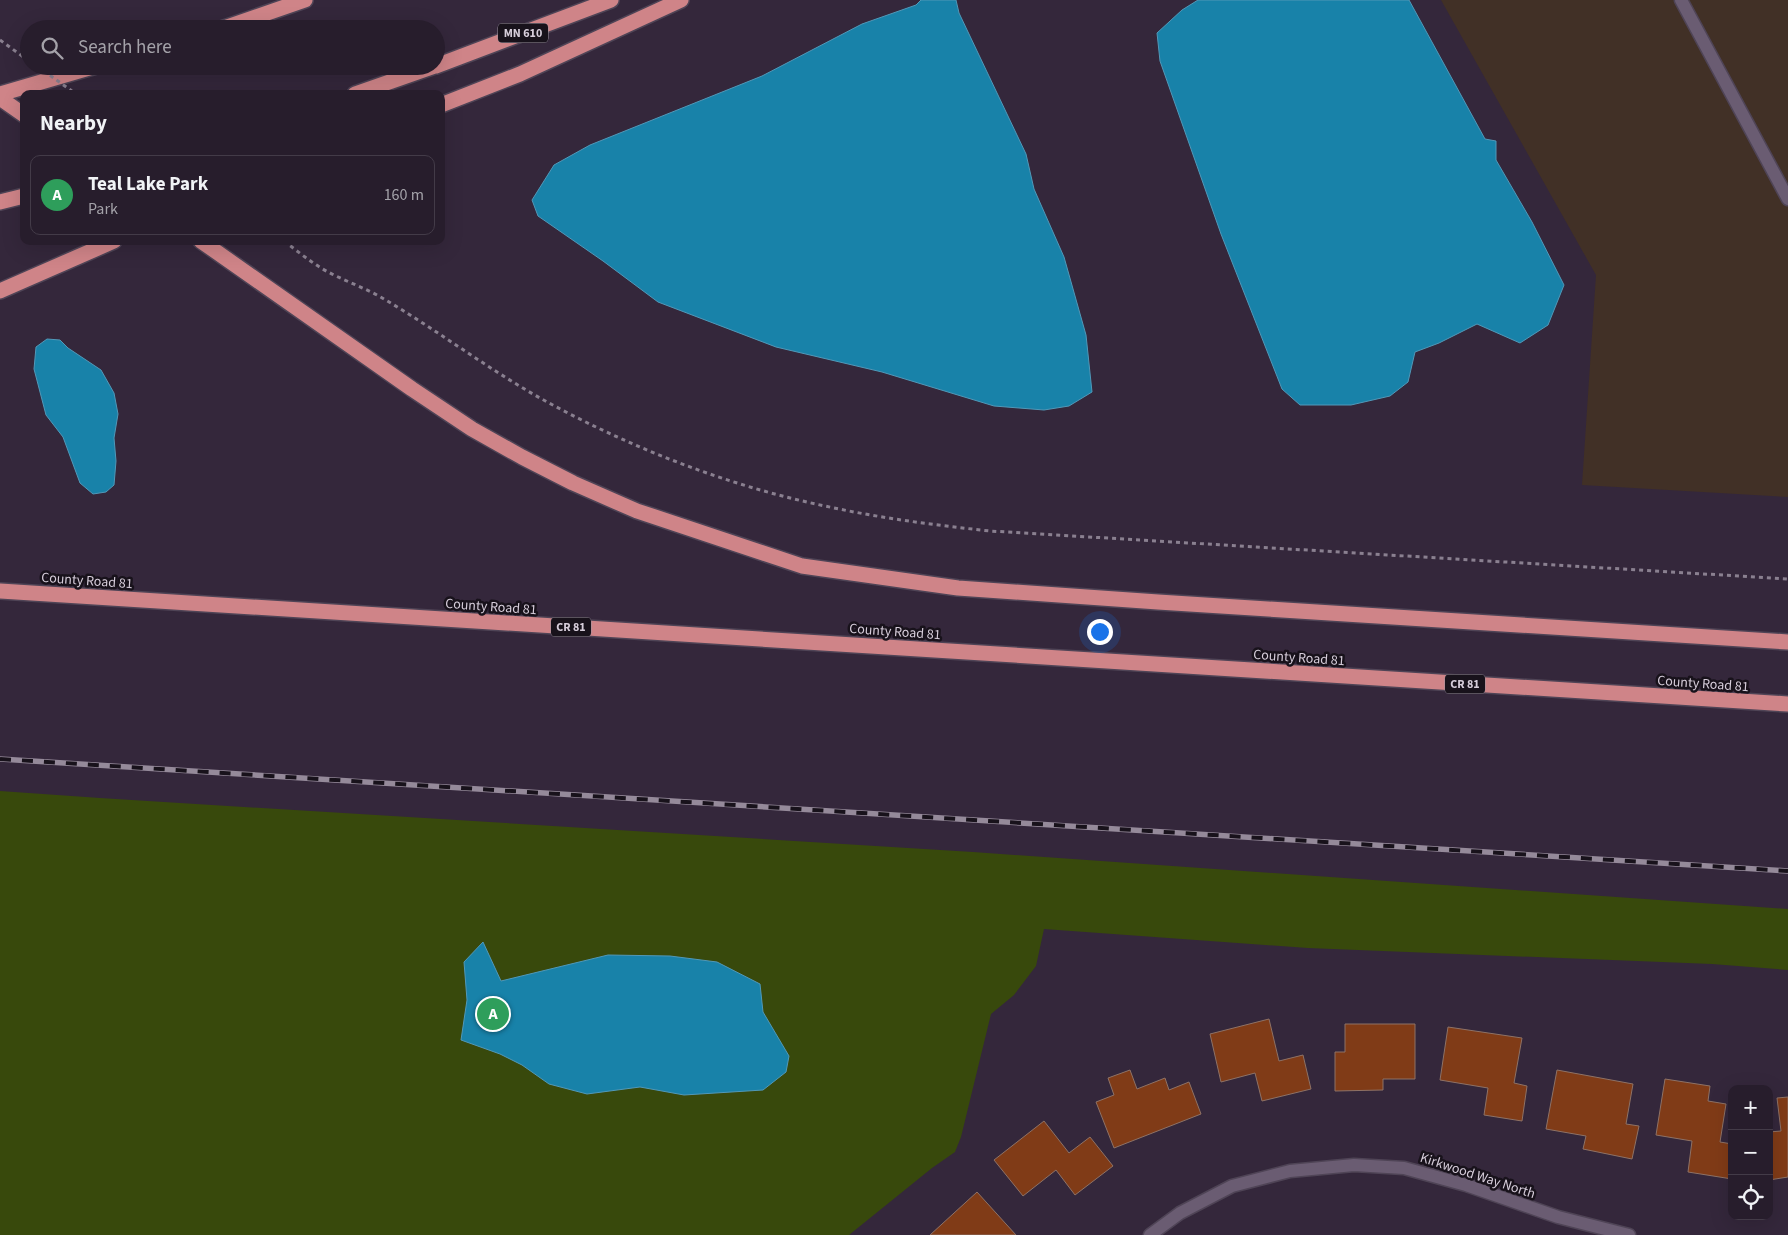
<!DOCTYPE html>
<meta charset="utf-8">
<style>
body{margin:0;font-family:"Source Sans 3",sans-serif;background:#2f2634;color:#f1f3f6}
.controls{position:absolute;right:15px;bottom:15px;display:grid;overflow:hidden;border-radius:10px;box-shadow:0 5px 20px #0002}
.controls button{width:45px;height:45px;display:grid;place-items:center;padding:0;border:0;border-bottom:1px solid #433b48;background:#271d2c;color:#f1f3f6;font:25px sans-serif}
.you{position:absolute;left:1099px;top:631px;width:18px;height:18px;margin:-12px;border:4px solid #fff;border-radius:50%;background:#1a73e8;box-shadow:0 0 0 8px #1a73e833}
.badge{display:grid;place-items:center;width:32px;height:32px;border-radius:50%;background:#b45309;color:#fff;font-size:16px;font-weight:700}
.pin{position:absolute;translate:-50% -50%;border:2px solid #fff;box-shadow:0 1px 5px #0006}
.list{margin:0;padding:0;list-style:none}
h2{display:flex;justify-content:space-between;align-items:center;height:65px;margin:0;padding:0 20px;font-size:21px}
h2 small{font-size:16px;font-weight:400;color:#a4a2a9}
.list li{display:grid;grid-template-columns:32px 1fr auto;gap:15px;align-items:center;box-sizing:border-box;height:80px;margin:0 10px 10px;padding:0 10px;border:1px solid #433b48;border-radius:10px}
.list b{display:block;font-size:19px;white-space:nowrap}
.list p{margin:0;font-size:16px;white-space:nowrap;color:#a4a2a9}
.list em{font-size:16px;font-style:normal;color:#a4a2a9}
.icon{flex:none;width:28px;height:28px;fill:none;stroke:currentColor;stroke-width:2;stroke-linecap:round;stroke-linejoin:round}
.map{position:relative;flex:none;width:1788px;height:1235px;overflow:hidden}
.search{position:absolute;background:#271d2c;box-shadow:0 5px 20px #0002;left:20px;top:20px;width:425px;height:55px;display:flex;align-items:center;gap:12px;box-sizing:border-box;padding:0 18px;border-radius:28px;color:#a4a2a9;font-size:19px}
.panel{position:absolute;background:#271d2c;box-shadow:0 5px 20px #0002;left:20px;top:90px;width:425px;height:155px;border-radius:10px}
.map>svg:first-child{display:block}
</style>
<div class="map">
<svg width="1788" height="1235" viewBox="0 0 1788 1235">
<rect width="100%" height="100%" fill="#34273b"/>
<path fill="#413026" d="M 1441,0 L 1788,0 L 1788,497 L 1582,485 L 1596,275 Z"/>
<path fill="#38490c" d="M 0,791 L 100,798 L 973,852 L 1788,909 L 1788,970 L 1712,964 L 1308,948 L 1044,929 L 1036,966 L 1014,995 L 991,1014 L 961,1137 L 955,1152 L 932,1168 L 849,1235 L 0,1235 Z"/>
<path fill="#1882a9" stroke="#5198b8" d="M 921,0 L 956,0 L 959,13 L 1026,154 L 1034,189 L 1064,257 L 1086,335 L 1092,392 L 1069,406 L 1044,410 L 994,406 L 882,372 L 776,347 L 658,302 L 603,261 L 538,216 L 532,200 L 554,165 L 590,145 L 762,76 L 862,24 L 916,5 Z
M 1198,0 L 1409,0 L 1485,139 L 1496,141 L 1496,160 L 1532,222 L 1564,285 L 1548,325 L 1520,343 L 1477,324 L 1439,343 L 1415,352 L 1408,382 L 1390,396 L 1351,405 L 1300,405 L 1282,389 L 1221,234 L 1160,61 L 1157,33 L 1182,10 Z
M 47,339 L 60,340 L 68,348 L 101,370 L 114,393 L 118,414 L 114,438 L 116,461 L 114,485 L 106,492 L 93,494 L 80,483 L 63,437 L 46,415 L 34,369 L 36,347 Z
M 483,942 L 501,981 L 608,955 L 670,956 L 717,962 L 760,984 L 763,1012 L 789,1056 L 786,1072 L 763,1090 L 684,1095 L 640,1087 L 587,1094 L 549,1084 L 522,1065 L 500,1054 L 461,1040 L 467,1000 L 464,962 Z"/>
<path fill="#803b17" stroke="#8e7266" d="M 1269,1019 L 1279,1061 L 1303,1055 L 1311,1089 L 1262,1101 L 1255,1073 L 1221,1082 L 1210,1034 Z
M 1345,1024 L 1415,1024 L 1415,1079 L 1383,1079 L 1383,1090 L 1335,1091 L 1335,1052 L 1345,1052 Z
M 1448,1027 L 1522,1038 L 1514,1083 L 1527,1086 L 1522,1121 L 1484,1115 L 1488,1088 L 1440,1080 Z
M 1130,1070 L 1137,1089 L 1165,1078 L 1169,1090 L 1189,1082 L 1201,1114 L 1114,1148 L 1096,1102 L 1114,1095 L 1108,1078 Z
M 1557,1070 L 1633,1084 L 1626,1124 L 1639,1126 L 1632,1159 L 1583,1149 L 1586,1136 L 1546,1129 Z
M 1665,1079 L 1710,1086 L 1708,1101 L 1726,1104 L 1720,1142 L 1732,1144 L 1732,1179 L 1688,1172 L 1692,1141 L 1656,1135 Z
M 1788,1097 L 1788,1177 L 1769,1180 L 1769,1132 L 1781,1131 L 1777,1098 Z
M 1044,1121 L 1069,1153 L 1090,1137 L 1113,1166 L 1075,1195 L 1056,1170 L 1023,1196 L 994,1160 Z
M 977,1192 L 1016,1235 L 930,1235 Z"/>
<g fill="none" stroke-linecap="round" stroke-linejoin="round">
<g stroke="#4f4456" stroke-width="15">
<path id="lane" d="M 1681,0 L 1788,199"/>
</g>
<g stroke="#4f4456" stroke-width="15">
<path id="street" d="M 1150,1235 L 1180,1213 L 1232,1186 L 1290,1171 L 1354,1165 L 1404,1168 L 1466,1185 L 1558,1217 L 1629,1235"/>
</g>
<g stroke="#4f4456" stroke-width="18">
<path id="highway" d="M 221,29 L 305,0
M 436,66 L 611,0
M 0,94 L 96,66
M 355,94 L 435,66
M 0,98 L 24,115
M 441,105 L 520,74 L 681,0
M 0,202 L 24,196
M 201,241 L 412,389 L 472,429 L 522,457 L 573,483 L 637,511 L 802,566 L 958,588 L 1158,602 L 1788,642
M 0,291 L 114,241
M 0,591 L 1788,704"/>
</g>
<path stroke="#8a8090" stroke-width="3" stroke-dasharray="4 4" stroke-linecap="butt" d="M 0,40 L 29,61
M 284,241 C 296,250 308,260 321,268 C 341,280 364,287 384,299 C 440,332 492,372 549,403 C 634,449 729,486 825,506 C 879,518 934,525 990,531 L 1788,579"/>
<use href="#lane" stroke="#6a5c72" stroke-width="12"/>
<use href="#street" stroke="#6a5c72" stroke-width="12"/>
<use href="#highway" stroke="#cf8488" stroke-width="15"/>
<g stroke="#958a9a" stroke-width="5.5">
<path id="rail" d="M 0,759 L 1788,871"/>
</g>
<use href="#rail" stroke="#18121b" stroke-width="4" stroke-dasharray="11" stroke-linecap="butt"/>
<path stroke="#8a8090" stroke-width="3" stroke-dasharray="4 4" stroke-linecap="butt" d="M 37,66 L 76,94"/>
</g>
<g text-anchor="middle" stroke-width="5" stroke-linejoin="round" paint-order="stroke">
<g fill="#18121b" stroke="#9d95a1" stroke-width="1">
<rect x="498" y="23.5" width="50" height="19" rx="4"/>
<rect x="551" y="617.5" width="40" height="19" rx="4"/>
<rect x="1445" y="674.5" width="40" height="19" rx="4"/>
</g>
<g font-size="12" font-weight="bold" fill="#d6cdda">
<text x="523" y="37">MN 610</text>
<text x="571" y="631">CR 81</text>
<text x="1465" y="688">CR 81</text>
</g>
<g font-size="14" fill="#d6cdda" stroke="#18121b">
<text transform="translate(87 580) rotate(4)" y="5">County Road 81</text>
<text transform="translate(491 606) rotate(4)" y="5">County Road 81</text>
<text transform="translate(895 631) rotate(4)" y="5">County Road 81</text>
<text transform="translate(1299 657) rotate(4)" y="5">County Road 81</text>
<text transform="translate(1703 683) rotate(4)" y="5">County Road 81</text>
<text transform="translate(1478 1175) rotate(18)" y="5">Kirkwood Way North</text>
</g>
</g>
</svg>
<div class="controls">
<button>+</button>
<button>−</button>
<button><svg class="icon" aria-label="locate" viewBox="0 0 24 24"><circle cx="12" cy="12" r="6"/><path d="M12 2v4M12 18v4M2 12h4M18 12h4"/></svg></button>
</div>
<div class="you"></div>
<div class="pin badge" style="left:493px;top:1014px;background:#2e9e5b">A</div>
<div class="search"><svg class="icon" aria-label="search" viewBox="0 0 24 24"><circle cx="10" cy="10" r="6"/><path d="M15 15l6 6"/></svg>Search here</div>
<section class="panel">
<h2>Nearby<small></small></h2>
<ul class="list">
<li><span class="badge" style="background:#2e9e5b">A</span><div><b>Teal Lake Park</b><p>Park</p></div><em>160 m</em></li>
</ul>
</section>
</div>
